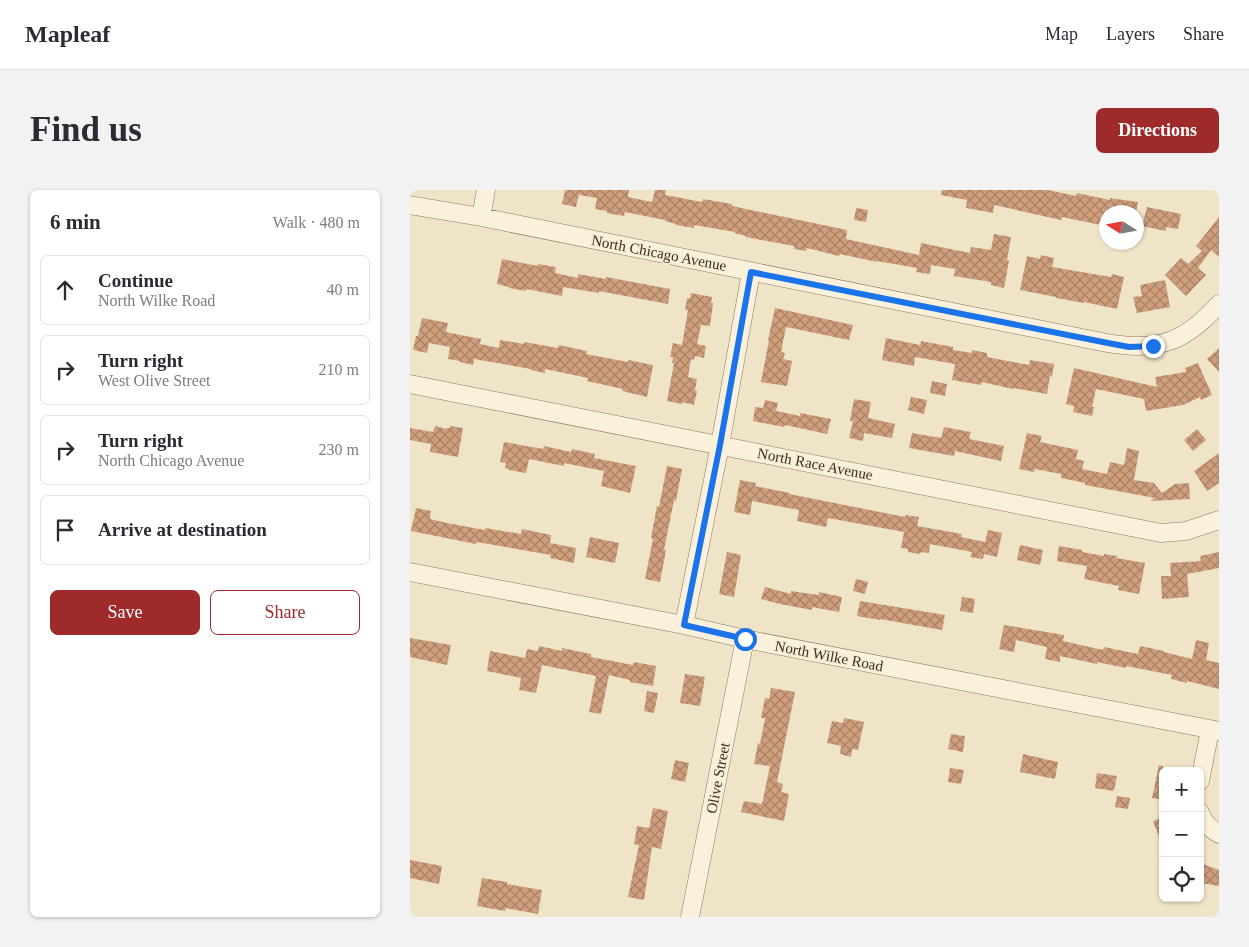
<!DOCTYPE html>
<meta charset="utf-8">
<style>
body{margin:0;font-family:"Times New Roman",serif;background:#f2f2f3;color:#2b2b33}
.controls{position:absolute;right:15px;bottom:15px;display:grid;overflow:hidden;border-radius:8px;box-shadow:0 1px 4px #0004}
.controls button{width:45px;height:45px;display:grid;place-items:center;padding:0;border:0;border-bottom:1px solid #e1e1e2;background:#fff;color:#2b2b33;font:25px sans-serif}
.compass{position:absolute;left:689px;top:15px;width:45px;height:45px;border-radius:50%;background:#fff;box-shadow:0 1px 4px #0004;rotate:281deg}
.stop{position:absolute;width:15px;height:15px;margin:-11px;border:4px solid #1a73e8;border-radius:50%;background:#fff}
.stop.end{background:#1a73e8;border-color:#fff;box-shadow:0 1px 5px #0008}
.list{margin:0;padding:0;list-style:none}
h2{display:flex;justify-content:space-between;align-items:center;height:65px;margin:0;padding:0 20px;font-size:21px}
h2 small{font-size:16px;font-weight:400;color:#7c7c81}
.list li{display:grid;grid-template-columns:32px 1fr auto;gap:15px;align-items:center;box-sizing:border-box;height:70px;margin:0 10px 10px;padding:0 10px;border:1px solid #e1e1e2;border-radius:8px}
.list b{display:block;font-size:19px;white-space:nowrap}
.list p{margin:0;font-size:16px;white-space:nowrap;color:#7c7c81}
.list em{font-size:16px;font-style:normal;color:#7c7c81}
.actions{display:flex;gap:10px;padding:15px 20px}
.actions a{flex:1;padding:11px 0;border:1px solid #9e2a2b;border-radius:8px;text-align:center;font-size:18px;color:#9e2a2b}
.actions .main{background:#9e2a2b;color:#fff}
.icon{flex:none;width:28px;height:28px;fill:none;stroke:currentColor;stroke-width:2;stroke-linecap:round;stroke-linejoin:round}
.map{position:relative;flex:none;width:809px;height:727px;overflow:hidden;border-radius:8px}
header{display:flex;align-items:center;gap:30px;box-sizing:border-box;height:70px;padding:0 25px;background:#fff;border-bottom:1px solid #e1e1e2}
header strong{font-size:24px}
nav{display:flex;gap:28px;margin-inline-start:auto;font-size:18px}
.intro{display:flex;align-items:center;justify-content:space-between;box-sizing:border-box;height:120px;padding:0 30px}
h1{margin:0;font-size:35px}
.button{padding:12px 22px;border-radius:8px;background:#9e2a2b;color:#fff;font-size:18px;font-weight:700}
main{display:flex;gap:30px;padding:0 30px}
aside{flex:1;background:#fff;border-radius:8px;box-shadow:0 1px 4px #0004}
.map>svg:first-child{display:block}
</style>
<header>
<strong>Mapleaf</strong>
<nav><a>Map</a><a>Layers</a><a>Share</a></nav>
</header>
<div class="intro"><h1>Find us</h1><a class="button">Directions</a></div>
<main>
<aside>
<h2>6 min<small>Walk · 480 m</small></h2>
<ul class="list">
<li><svg class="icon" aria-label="ahead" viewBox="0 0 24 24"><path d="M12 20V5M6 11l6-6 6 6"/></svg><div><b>Continue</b><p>North Wilke Road</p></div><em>40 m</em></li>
<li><svg class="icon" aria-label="right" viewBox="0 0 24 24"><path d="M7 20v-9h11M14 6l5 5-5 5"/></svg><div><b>Turn right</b><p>West Olive Street</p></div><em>210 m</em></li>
<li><svg class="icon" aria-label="right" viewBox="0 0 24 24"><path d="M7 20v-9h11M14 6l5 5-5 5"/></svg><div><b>Turn right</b><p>North Chicago Avenue</p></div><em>230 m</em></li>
<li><svg class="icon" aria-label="arrive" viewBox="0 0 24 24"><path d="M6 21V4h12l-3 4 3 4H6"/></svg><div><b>Arrive at destination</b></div></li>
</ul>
<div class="actions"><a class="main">Save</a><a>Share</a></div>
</aside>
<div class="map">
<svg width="809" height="727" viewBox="0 0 809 727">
<defs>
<pattern id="building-cross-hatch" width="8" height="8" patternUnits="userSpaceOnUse" patternTransform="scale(1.25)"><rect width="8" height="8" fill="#cf9f7d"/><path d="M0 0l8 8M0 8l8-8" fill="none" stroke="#a98266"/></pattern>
</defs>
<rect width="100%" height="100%" fill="#f0e4c8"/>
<path fill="url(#building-cross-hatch)" d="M 155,0 L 170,0 L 166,17 L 152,14 Z
M 170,0 L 219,0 L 218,7 L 242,12 L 245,0 L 256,0 L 255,5 L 292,12 L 293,9 L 322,14 L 322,16 L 437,40 L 436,49 L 509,65 L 511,53 L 560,63 L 561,57 L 581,60 L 584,44 L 601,47 L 597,70 L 599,71 L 594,98 L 581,95 L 581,92 L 544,86 L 545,79 L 521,75 L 520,84 L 506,82 L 507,78 L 467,71 L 467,72 L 430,64 L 429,66 L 397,58 L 396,61 L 384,59 L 384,56 L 336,47 L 336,46 L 324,43 L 325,42 L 284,35 L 284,38 L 266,35 L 266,34 L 255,31 L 255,30 L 215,22 L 214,26 L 197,23 L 197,21 L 185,19 L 187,8 L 169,5 Z
M 532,0 L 638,0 L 666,6 L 667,3 L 700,10 L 700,8 L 728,12 L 726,22 L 696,22 L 696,36 L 652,27 L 651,30 L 584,15 L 583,23 L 556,18 L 557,10 L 531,5 Z
M 737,17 L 771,24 L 768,39 L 756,37 L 756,41 L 732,36 Z
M 446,18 L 458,20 L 456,32 L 444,30 Z
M 809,27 L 809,67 L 801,60 L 788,78 L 796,85 L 776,106 L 755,85 L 771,68 L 778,74 L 792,61 L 786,56 Z
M 631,65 L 644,68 L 642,77 L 701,87 L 702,84 L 714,87 L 707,119 L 674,112 L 674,113 L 646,108 L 646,107 L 610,100 L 617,66 L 630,69 Z
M 92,69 L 128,76 L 128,74 L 146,77 L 145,83 L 168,88 L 168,84 L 196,89 L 196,87 L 260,99 L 258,114 L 189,101 L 189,103 L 153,97 L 152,106 L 117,99 L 116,101 L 99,98 L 99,97 L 87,94 Z
M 755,90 L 760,117 L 727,123 L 723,107 L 732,106 L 730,95 Z
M 281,103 L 302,107 L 301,113 L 303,113 L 300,136 L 291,135 L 287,154 L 296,156 L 294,168 L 285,166 L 284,170 L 281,169 L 278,187 L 287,189 L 285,200 L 287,201 L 284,215 L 272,212 L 272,214 L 257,211 L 264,173 L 262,173 L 263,167 L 260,167 L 263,153 L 272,155 L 278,120 L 275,120 L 277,108 L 280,109 Z
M 365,118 L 443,135 L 439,150 L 376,137 L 371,162 L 375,163 L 373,169 L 382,171 L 377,196 L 351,192 L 359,150 L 358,150 Z
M 12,128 L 38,133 L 36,142 L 71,149 L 70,154 L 89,158 L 90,150 L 114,154 L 114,152 L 148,158 L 149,155 L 177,161 L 176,164 L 218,172 L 218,170 L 243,175 L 237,207 L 212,201 L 213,199 L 177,191 L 178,188 L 135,179 L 135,183 L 121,180 L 121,179 L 64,169 L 63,175 L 50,172 L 50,171 L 38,169 L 40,157 L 19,153 L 17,163 L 3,160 L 6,146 L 8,146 Z
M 476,148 L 510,155 L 511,151 L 543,157 L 543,160 L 562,163 L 562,160 L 577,163 L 577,167 L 619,175 L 620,170 L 644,174 L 642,187 L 640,186 L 637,204 L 603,198 L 603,199 L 572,192 L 571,195 L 542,190 L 545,174 L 505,167 L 504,176 L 472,170 Z
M 809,158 L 809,182 L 797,169 Z
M 788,173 L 802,205 L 791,210 L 790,207 L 773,215 L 736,221 L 734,209 L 686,199 L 682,217 L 684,217 L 682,226 L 663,222 L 664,216 L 656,214 L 664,178 L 747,197 L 745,187 L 776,182 L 775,178 Z
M 522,191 L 537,194 L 535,206 L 520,203 Z
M 501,207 L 517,210 L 514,224 L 498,220 Z
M 444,209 L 461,212 L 458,228 L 485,234 L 482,248 L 454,243 L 453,251 L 439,248 L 443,231 L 440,231 Z
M 355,210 L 368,213 L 366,221 L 390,226 L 390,223 L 421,229 L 417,244 L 375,235 L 374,237 L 343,231 L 345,217 L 353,218 Z
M 25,236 L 36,239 L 37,238 L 40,238 L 40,236 L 53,238 L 48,267 L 20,262 L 21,254 L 0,250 L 0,238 L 23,242 Z
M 534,237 L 561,242 L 559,249 L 594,256 L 591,271 L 545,261 L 544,266 L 499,258 L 502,243 L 531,248 Z
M 787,239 L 796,250 L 783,261 L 774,250 Z
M 617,243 L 632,246 L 630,252 L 668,260 L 666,269 L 674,271 L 672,279 L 697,284 L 700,272 L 714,275 L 717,258 L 729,261 L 724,290 L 744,293 L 752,303 L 765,294 L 779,293 L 780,309 L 740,311 L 745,308 L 675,295 L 675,293 L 651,288 L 651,284 L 625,279 L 624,282 L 609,279 Z
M 94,252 L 133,259 L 134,256 L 161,262 L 162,259 L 185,264 L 184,268 L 226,276 L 220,303 L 191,296 L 194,281 L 154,273 L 154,276 L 119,269 L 116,283 L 99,280 L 99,279 L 95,278 L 96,273 L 90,272 Z
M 809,263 L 809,293 L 797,301 L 784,281 Z
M 257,276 L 272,279 L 266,311 L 264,310 L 254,360 L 256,360 L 250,392 L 235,389 L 243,349 L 241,348 L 247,316 L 249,317 Z
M 330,290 L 346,293 L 345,296 L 380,303 L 379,304 L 495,327 L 495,325 L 509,327 L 507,336 L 552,344 L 551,347 L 575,352 L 578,340 L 592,343 L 587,367 L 574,364 L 573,369 L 560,367 L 562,362 L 520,354 L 519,363 L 511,362 L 510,364 L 498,362 L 498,359 L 491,358 L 494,342 L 418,328 L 416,337 L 387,331 L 389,320 L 342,311 L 340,325 L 324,322 Z
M 6,318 L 21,321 L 20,329 L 37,333 L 75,340 L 75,338 L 111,344 L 112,339 L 141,345 L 140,353 L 166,358 L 164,373 L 140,368 L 141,365 L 67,352 L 66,354 L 1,341 Z
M 180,347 L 209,353 L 205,373 L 176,367 Z
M 610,355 L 633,360 L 630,375 L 607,370 Z
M 649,356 L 672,360 L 672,362 L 694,366 L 694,364 L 707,366 L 706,368 L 735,373 L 729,404 L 708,400 L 709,396 L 674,389 L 677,376 L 647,371 Z
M 317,362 L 331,365 L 324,407 L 309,404 Z
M 809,362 L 809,378 L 777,384 L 779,407 L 752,409 L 751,386 L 761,386 L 760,373 L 791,371 L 790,366 Z
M 446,389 L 458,392 L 455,404 L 443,401 Z
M 355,397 L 381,404 L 381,401 L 408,405 L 409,402 L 432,407 L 429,422 L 402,417 L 402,420 L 370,414 L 351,409 Z
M 552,407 L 565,409 L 563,423 L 550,421 Z
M 450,411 L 535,425 L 532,440 L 470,429 L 470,430 L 447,426 Z
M 594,435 L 654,445 L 653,451 L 693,460 L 694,457 L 728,464 L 730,456 L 754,461 L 754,462 L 782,469 L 786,450 L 799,453 L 796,470 L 809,473 L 809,499 L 777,491 L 777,493 L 761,489 L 762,485 L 716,476 L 716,478 L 687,472 L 687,474 L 650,466 L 650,472 L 635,469 L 637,457 L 606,450 L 604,462 L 589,459 Z
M 0,448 L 41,455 L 37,475 L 0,467 Z
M 129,456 L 152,461 L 152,458 L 181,464 L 181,467 L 223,475 L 224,472 L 246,476 L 243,496 L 220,492 L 220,490 L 199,485 L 191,524 L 179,522 L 186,486 L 132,475 L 126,503 L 109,500 L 111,488 L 77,481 L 80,461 L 115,468 L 117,459 L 128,461 Z
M 275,484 L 295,487 L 290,516 L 270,513 Z
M 361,498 L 385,502 L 367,592 L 373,594 L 371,602 L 379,604 L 374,631 L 331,622 L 334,611 L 352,614 L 360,576 L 344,574 L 348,553 L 350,554 L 355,528 L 351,528 L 355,508 L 359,509 Z
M 237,501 L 248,503 L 244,523 L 234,521 Z
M 434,528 L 454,532 L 448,560 L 442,559 L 441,567 L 430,564 L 431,556 L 417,553 L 422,531 L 433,533 Z
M 541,544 L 555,546 L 553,562 L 538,559 Z
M 613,564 L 648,572 L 645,589 L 610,582 Z
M 265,570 L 279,573 L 275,592 L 261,589 Z
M 749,575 L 753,576 L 753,610 L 742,608 Z
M 540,578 L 554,580 L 551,594 L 538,592 Z
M 687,583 L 707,586 L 704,601 L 685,598 Z
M 707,606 L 720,608 L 718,619 L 705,617 Z
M 243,618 L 258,621 L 251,659 L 242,657 L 234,710 L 218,707 L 229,655 L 224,654 L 227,636 L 239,638 Z
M 753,627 L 753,655 L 752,655 L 743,631 Z
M 0,670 L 32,676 L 29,694 L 0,688 Z
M 790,673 L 809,680 L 809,696 L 790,693 Z
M 72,688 L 97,692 L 97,694 L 132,700 L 128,724 L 96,718 L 95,721 L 67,716 Z"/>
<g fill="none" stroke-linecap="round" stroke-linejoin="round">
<g stroke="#8d765c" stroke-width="19">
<path id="minor" d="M 0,15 L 71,27 L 697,153 C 748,162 775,152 809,114
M 71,27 L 76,0
M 0,194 L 751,343 L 776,341 L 809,330
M 0,382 L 274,435 L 335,449 L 809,541
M 274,435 L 310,255 L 341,82
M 790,591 L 800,540
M 790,622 C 793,632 800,639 809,644
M 280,727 L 335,449"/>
</g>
<use href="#minor" stroke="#faf1dc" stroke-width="18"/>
</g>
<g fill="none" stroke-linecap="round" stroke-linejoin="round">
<path stroke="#1a73e8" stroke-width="6" d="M 335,449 L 274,435 L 310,255 L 341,82 L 698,153 L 719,157 L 743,156"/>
</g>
<g text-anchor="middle" stroke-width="4" stroke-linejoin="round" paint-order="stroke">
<g font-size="15" fill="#3d2e20" stroke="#f7eed8">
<text transform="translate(249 63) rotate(11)" y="5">North Chicago Avenue</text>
<text transform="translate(405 274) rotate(11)" y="5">North Race Avenue</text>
<text transform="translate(419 466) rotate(11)" y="5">North Wilke Road</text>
<text transform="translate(308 588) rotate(-79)" y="5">Olive Street</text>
</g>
</g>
</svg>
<div class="controls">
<button>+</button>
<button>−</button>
<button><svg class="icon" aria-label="locate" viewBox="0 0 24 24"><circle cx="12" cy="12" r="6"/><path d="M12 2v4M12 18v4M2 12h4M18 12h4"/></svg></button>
</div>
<svg class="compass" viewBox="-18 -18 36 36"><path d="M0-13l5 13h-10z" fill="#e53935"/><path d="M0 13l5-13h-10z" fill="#7c7c81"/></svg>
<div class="stop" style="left:335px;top:449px"></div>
<div class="stop end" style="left:743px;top:156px"></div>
</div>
</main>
